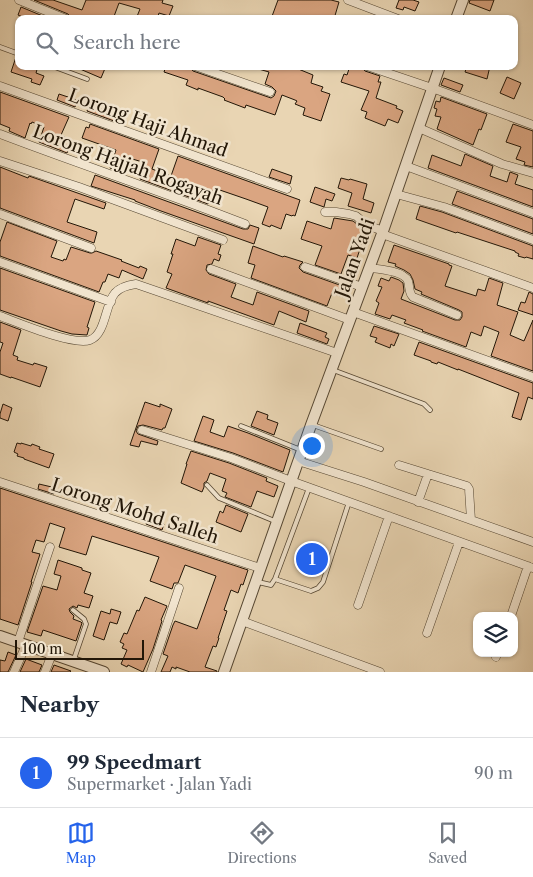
<!DOCTYPE html>
<meta charset="utf-8">
<style>
body{margin:0;font-family:"Libre Caslon Text",serif;background:#f6f6f7;color:#1f2937}
.controls{position:absolute;right:15px;bottom:15px;display:grid;overflow:hidden;border-radius:10px;box-shadow:0 1px 4px #0004}
.controls button{width:45px;height:45px;display:grid;place-items:center;padding:0;border:0;border-bottom:1px solid #e0e1e3;background:#fff;color:#1f2937;font:25px sans-serif}
.scale{position:absolute;left:15px;bottom:12px;width:129px;box-sizing:border-box;padding-left:5px;border:2px solid #221607;border-top:0;font-size:14px;line-height:18px;white-space:nowrap;color:#221607;-webkit-text-stroke:4px #f1e4ce;paint-order:stroke}
.you{position:absolute;left:311px;top:445px;width:18px;height:18px;margin:-12px;border:4px solid #fff;border-radius:50%;background:#1a73e8;box-shadow:0 0 0 8px #1a73e833}
.badge{display:grid;place-items:center;width:32px;height:32px;border-radius:50%;background:#2563eb;color:#fff;font-size:16px;font-weight:700}
.pin{position:absolute;translate:-50% -50%;border:2px solid #fff;box-shadow:0 1px 5px #0006}
.list{margin:0;padding:0;list-style:none}
h2{display:flex;justify-content:space-between;align-items:center;height:65px;margin:0;padding:0 20px;font-size:21px}
h2 small{font-size:16px;font-weight:400;color:#747a83}
.list li{display:grid;grid-template-columns:32px 1fr auto;gap:15px;align-items:center;box-sizing:border-box;height:70px;padding:0 20px;border-top:1px solid #e0e1e3}
.list b{display:block;font-size:19px;white-space:nowrap}
.list p{margin:0;font-size:16px;white-space:nowrap;color:#747a83}
.list em{font-size:16px;font-style:normal;color:#747a83}
.icon{flex:none;width:28px;height:28px;fill:none;stroke:currentColor;stroke-width:2;stroke-linecap:round;stroke-linejoin:round}
.map{position:relative;flex:none;width:533px;height:672px;overflow:hidden}
.search{position:absolute;background:#fff;box-shadow:0 1px 4px #0004;left:15px;right:15px;top:15px;height:55px;display:flex;align-items:center;gap:12px;box-sizing:border-box;padding:0 18px;border-radius:10px;color:#747a83;font-size:19px}
.sheet{height:135px;background:#fff}
nav{display:flex;justify-content:space-around;align-items:center;box-sizing:border-box;height:70px;border-top:1px solid #e0e1e3;background:#fff;font-size:14px;color:#747a83}
nav a{display:grid;justify-items:center;gap:2px}
nav .on{color:#2563eb}
.map>svg:first-child{display:block}
</style>
<div class="map">
<svg width="533" height="672" viewBox="0 0 533 672">
<rect width="100%" height="100%" fill="#e9d5b3"/>
<filter id="stains"><feTurbulence type="fractalNoise" baseFrequency=".004" numOctaves="4"/><feColorMatrix values="0 0 0 0 .2 0 0 0 0 .09 0 0 0 0 .02 0 0 0 .5 -.17"/></filter>
<radialGradient id="worn" r=".72"><stop offset=".6" stop-color="#630" stop-opacity="0"/><stop offset="1" stop-color="#630" stop-opacity=".3"/></radialGradient>
<path fill="#daa581" stroke="#221607" d="M 34,0 L 53,0 L 82,10 L 86,0 L 163,0 L 162,3 L 173,6 L 169,16 L 159,13 L 157,19 L 136,19 L 140,9 L 119,3 L 113,19 L 72,19 L 68,14 Z
M 278,0 L 331,0 L 339,2 L 334,19 L 271,19 Z
M 399,0 L 413,0 L 419,2 L 415,11 L 404,7 L 403,10 L 396,8 Z
M 470,0 L 494,0 L 490,11 L 469,3 Z
M 21,7 L 50,19 L 27,19 L 18,15 Z
M 16,57 L 19,58 L 19,66 L 38,66 L 36,73 L 44,76 L 40,85 L 31,82 L 32,79 L 11,72 Z
M 73,66 L 106,66 L 101,78 Z
M 166,66 L 189,66 L 193,71 L 271,98 L 274,96 L 276,91 L 272,87 L 265,84 L 269,72 L 255,68 L 255,66 L 291,66 L 313,75 L 311,83 L 323,87 L 321,91 L 330,94 L 321,121 L 303,115 L 305,108 L 295,104 L 297,101 L 295,100 L 282,95 L 275,115 L 246,105 L 245,108 L 224,100 L 225,99 L 223,97 L 198,88 L 198,90 L 186,85 L 188,80 L 164,72 Z
M 350,66 L 361,66 L 365,71 L 380,76 L 378,82 L 381,82 L 376,98 L 397,106 L 396,108 L 403,111 L 398,123 L 388,119 L 385,126 L 365,118 L 367,112 L 361,110 L 369,91 L 341,82 L 344,74 L 347,75 Z
M 467,66 L 490,66 L 487,79 L 465,72 Z
M 507,77 L 521,83 L 514,99 L 500,93 Z
M 444,78 L 463,85 L 460,92 L 441,85 Z
M 0,92 L 69,117 L 61,135 L 65,137 L 64,140 L 71,143 L 67,153 L 39,142 L 44,127 L 32,122 L 31,124 L 30,123 L 25,138 L 9,131 L 10,128 L 0,124 Z
M 59,94 L 77,100 L 75,107 L 57,100 Z
M 441,97 L 487,114 L 481,130 L 479,129 L 473,145 L 437,129 L 441,117 L 435,116 L 437,109 L 434,108 L 436,101 L 440,102 Z
M 89,105 L 113,113 L 113,114 L 124,118 L 122,124 L 87,111 Z
M 90,124 L 159,149 L 152,169 L 165,174 L 171,176 L 178,156 L 300,200 L 295,216 L 293,215 L 292,216 L 286,214 L 281,229 L 271,225 L 270,227 L 262,224 L 268,207 L 246,199 L 214,188 L 208,204 L 140,179 L 146,163 L 129,158 L 124,173 L 110,168 L 116,150 L 82,138 L 86,127 L 89,128 Z
M 513,124 L 533,131 L 533,167 L 524,165 L 525,162 L 516,159 L 521,147 L 506,142 Z
M 465,154 L 493,166 L 490,176 L 507,182 L 510,172 L 518,175 L 515,184 L 533,190 L 533,207 L 428,168 L 432,155 L 461,166 Z
M 0,167 L 28,178 L 29,176 L 106,203 L 104,209 L 75,199 L 67,222 L 97,232 L 94,243 L 0,208 Z
M 272,169 L 292,176 L 290,184 L 269,177 Z
M 95,175 L 243,229 L 248,229 L 250,225 L 259,228 L 254,244 L 161,211 L 135,201 L 135,200 L 91,186 Z
M 341,178 L 349,180 L 350,179 L 367,184 L 363,199 L 374,203 L 371,213 L 348,206 L 352,193 L 338,188 Z
M 315,187 L 335,194 L 332,201 L 326,199 L 324,207 L 310,202 Z
M 457,191 L 533,219 L 533,234 L 452,204 Z
M 420,206 L 442,212 L 533,246 L 533,259 L 526,257 L 525,258 L 518,256 L 519,254 L 515,252 L 515,251 L 457,232 L 456,233 L 416,219 Z
M 334,218 L 353,221 L 366,231 L 357,258 L 348,255 L 341,274 L 315,265 L 322,246 L 301,239 L 307,221 L 331,229 Z
M 7,222 L 57,241 L 51,257 L 63,261 L 64,259 L 66,260 L 71,247 L 90,253 L 92,253 L 96,251 L 122,260 L 121,261 L 139,268 L 140,266 L 147,269 L 143,279 L 122,270 L 119,278 L 108,274 L 105,282 L 103,282 L 99,292 L 0,256 L 0,242 Z
M 198,237 L 221,245 L 218,254 L 221,255 L 219,261 L 214,259 L 212,264 L 207,265 L 206,270 L 209,274 L 236,284 L 231,297 L 253,305 L 257,292 L 309,311 L 306,322 L 279,311 L 274,325 L 208,301 L 208,303 L 166,288 L 172,274 L 167,272 L 173,254 L 171,254 L 176,239 L 195,246 Z
M 394,245 L 449,264 L 449,265 L 452,266 L 445,286 L 476,296 L 478,289 L 485,291 L 489,278 L 503,283 L 497,305 L 518,312 L 510,335 L 524,341 L 533,320 L 533,371 L 491,356 L 499,332 L 484,326 L 481,336 L 471,332 L 466,347 L 422,331 L 423,330 L 404,323 L 406,320 L 392,315 L 390,319 L 375,314 L 379,303 L 376,301 L 382,287 L 378,286 L 381,278 L 389,281 L 391,277 L 399,280 L 403,283 L 404,291 L 401,299 L 455,320 L 460,320 L 462,317 L 462,312 L 459,310 L 421,294 L 422,292 L 415,289 L 413,280 L 410,274 L 404,270 L 395,266 L 396,264 L 388,262 Z
M 253,246 L 283,257 L 284,256 L 303,262 L 300,265 L 299,268 L 303,272 L 348,288 L 347,290 L 345,289 L 343,297 L 332,293 L 327,306 L 251,278 L 255,265 L 248,263 Z
M 0,268 L 95,302 L 87,327 L 89,328 L 87,335 L 72,334 L 61,331 L 0,310 Z
M 529,292 L 533,294 L 533,315 L 518,310 L 521,302 L 525,303 Z
M 0,322 L 21,330 L 13,355 L 18,357 L 17,360 L 33,365 L 34,363 L 47,367 L 40,387 L 11,377 L 11,378 L 0,374 L 0,352 L 3,343 L 0,342 Z
M 300,323 L 327,333 L 325,337 L 329,339 L 327,344 L 297,333 Z
M 374,326 L 399,334 L 394,346 L 391,344 L 390,348 L 375,342 L 377,338 L 370,336 Z
M 419,342 L 533,383 L 533,399 L 528,397 L 521,420 L 512,417 L 519,393 L 458,369 L 458,370 L 438,362 L 437,364 L 431,362 L 431,361 L 414,355 Z
M 145,402 L 160,407 L 160,404 L 172,409 L 165,428 L 163,428 L 162,430 L 143,425 L 138,426 L 136,431 L 138,434 L 158,441 L 157,445 L 141,441 L 139,447 L 130,445 Z
M 3,404 L 12,408 L 8,421 L 0,418 L 0,414 Z
M 257,411 L 268,415 L 267,419 L 278,423 L 274,435 L 251,426 Z
M 203,416 L 214,420 L 210,432 L 224,437 L 228,426 L 248,433 L 290,450 L 283,472 L 233,453 L 194,441 Z
M 17,443 L 21,444 L 21,443 L 31,446 L 32,444 L 40,447 L 39,449 L 54,454 L 49,468 L 24,459 L 24,458 L 17,456 L 18,454 L 14,452 Z
M 191,451 L 229,463 L 267,478 L 266,481 L 278,486 L 274,497 L 257,491 L 251,507 L 225,497 L 227,493 L 222,491 L 226,479 L 210,473 L 207,481 L 204,483 L 204,487 L 202,492 L 181,483 L 187,464 L 186,464 Z
M 39,484 L 56,488 L 54,494 L 38,489 Z
M 0,488 L 248,570 L 243,585 L 241,584 L 238,593 L 231,590 L 224,610 L 227,611 L 218,638 L 219,638 L 216,647 L 213,646 L 205,667 L 217,671 L 217,672 L 190,672 L 176,667 L 176,669 L 172,667 L 170,672 L 161,672 L 168,656 L 163,654 L 173,625 L 175,621 L 197,629 L 216,576 L 185,565 L 178,583 L 174,583 L 172,589 L 150,581 L 159,557 L 92,536 L 86,555 L 59,547 L 65,528 L 50,523 L 44,542 L 36,540 L 32,552 L 40,554 L 31,582 L 32,582 L 18,625 L 0,619 Z
M 226,505 L 248,514 L 241,532 L 216,522 L 220,511 L 223,513 Z
M 148,519 L 164,524 L 162,530 L 146,524 Z
M 58,560 L 82,568 L 82,570 L 91,573 L 84,593 L 93,596 L 89,608 L 78,605 L 77,608 L 73,606 L 69,609 L 70,612 L 74,616 L 73,619 L 81,622 L 82,623 L 76,641 L 43,630 L 41,636 L 27,632 L 43,586 L 57,590 L 61,576 L 54,574 Z
M 145,597 L 167,606 L 161,620 L 162,621 L 153,649 L 143,672 L 128,665 L 127,667 L 121,664 L 127,650 L 122,648 L 124,644 L 120,642 L 124,633 L 127,634 L 137,610 L 139,611 Z
M 111,609 L 121,612 L 117,624 L 110,622 L 104,640 L 93,636 L 101,611 L 110,614 Z
M 8,652 L 16,655 L 8,672 L 0,672 L 0,660 L 5,661 Z
M 26,659 L 42,665 L 39,672 L 20,672 Z
M 54,665 L 71,671 L 70,672 L 51,672 Z"/>
<g fill="none" stroke-linecap="round" stroke-linejoin="round">
<g stroke="#544632" stroke-width="5.5">
<path id="service" d="M 0,47 L 19,54
M 52,66 L 87,79
M 333,370 L 424,404 L 430,410
M 313,425 L 381,449
M 241,426 L 301,450
M 207,485 L 219,498 L 224,500 L 277,522
M 309,488 L 275,579 L 311,591 L 318,588 L 323,582 L 349,502
M 258,582 L 271,585 L 275,579
M 73,610 L 84,619 L 86,624 L 74,659"/>
</g>
<g stroke="#544632" stroke-width="9">
<path id="minor" d="M 19,0 L 66,19
M 348,0 L 398,19
M 195,66 L 270,92
M 367,66 L 432,88 L 533,125
M 0,86 L 287,189
M 419,128 L 502,164 L 533,173
M 0,134 C 81,165 164,192 245,224
M 0,161 L 79,187 L 223,240
M 406,166 L 533,213
M 396,194 L 444,207 L 533,240
M 325,212 L 336,212 L 349,214 L 356,216 L 367,225 L 383,231
M 0,214 L 91,248
M 382,234 L 533,288
M 0,262 L 111,302
M 305,267 L 362,287
M 369,268 C 379,269 404,271 408,281 C 410,287 408,292 413,297 L 457,315
M 211,269 L 350,320
M 353,312 L 533,377
M 0,316 C 19,323 73,346 90,340 C 106,334 105,304 115,293 C 120,287 129,285 136,284 L 337,353
M 142,430 L 231,458 L 291,481 L 533,568
M 298,461 L 364,482 L 533,542
M 399,465 L 428,474 L 418,502
M 428,474 L 467,486 L 469,489 L 471,520
M 0,482 L 260,568
M 358,605 L 389,516
M 511,616 L 528,566
M 242,621 L 380,672
M 427,633 L 459,542
M 18,642 L 50,547
M 496,657 L 497,653
M 14,672 L 26,645
M 45,672 L 52,654
M 151,672 L 179,588"/>
</g>
<g stroke="#544632" stroke-width="12">
<path id="tertiary" d="M 456,19 L 463,0
M 0,636 L 104,672
M 224,672 L 311,425 L 383,231 L 440,66"/>
</g>
<use href="#service" stroke="#f1e4ce" stroke-width="4"/>
<use href="#minor" stroke="#f1e4ce" stroke-width="8"/>
<use href="#tertiary" stroke="#f1e4ce" stroke-width="10"/>
</g>
<g text-anchor="middle" stroke-width="5" stroke-linejoin="round" paint-order="stroke">
<g font-size="18" fill="#221607" stroke="#f1e4ce">
<text transform="translate(148 123) rotate(20)" y="6">Lorong Haji Ahmad</text>
<text transform="translate(128 165) rotate(20)" y="6">Lorong Hajjah Rogayah</text>
<text transform="translate(355 258) rotate(-70)" y="6">Jalan Yadi</text>
<text transform="translate(135 511) rotate(18)" y="6">Lorong Mohd Salleh</text>
</g>
</g>
<rect width="100%" height="100%" filter="url(#stains)"/>
<rect width="100%" height="100%" fill="url(#worn)"/>
</svg>
<div class="controls">
<button><svg class="icon" aria-label="layers" viewBox="0 0 24 24"><path d="M12 4l9 5-9 5-9-5zM3 14l9 5 9-5"/></svg></button>
</div>
<div class="scale">100 m</div>
<div class="you"></div>
<div class="pin badge" style="left:312px;top:559px">1</div>
<div class="search"><svg class="icon" aria-label="search" viewBox="0 0 24 24"><circle cx="10" cy="10" r="6"/><path d="M15 15l6 6"/></svg>Search here</div>
</div>
<section class="sheet">
<h2>Nearby<small></small></h2>
<ul class="list">
<li><span class="badge">1</span><div><b>99 Speedmart</b><p>Supermarket · Jalan Yadi</p></div><em>90 m</em></li>
</ul>
</section>
<nav>
<a class="on"><svg class="icon" aria-label="map" viewBox="0 0 24 24"><path d="M3 6l6-2 6 2 6-2v14l-6 2-6-2-6 2zM9 4v14M15 6v14"/></svg>Map</a>
<a><svg class="icon" aria-label="directions" viewBox="0 0 24 24"><path d="M12 3l9 9-9 9-9-9zM9 14v-3h6M13 9l2 2-2 2"/></svg>Directions</a>
<a><svg class="icon" aria-label="saved" viewBox="0 0 24 24"><path d="M7 4h10v16l-5-4-5 4z"/></svg>Saved</a>
</nav>
